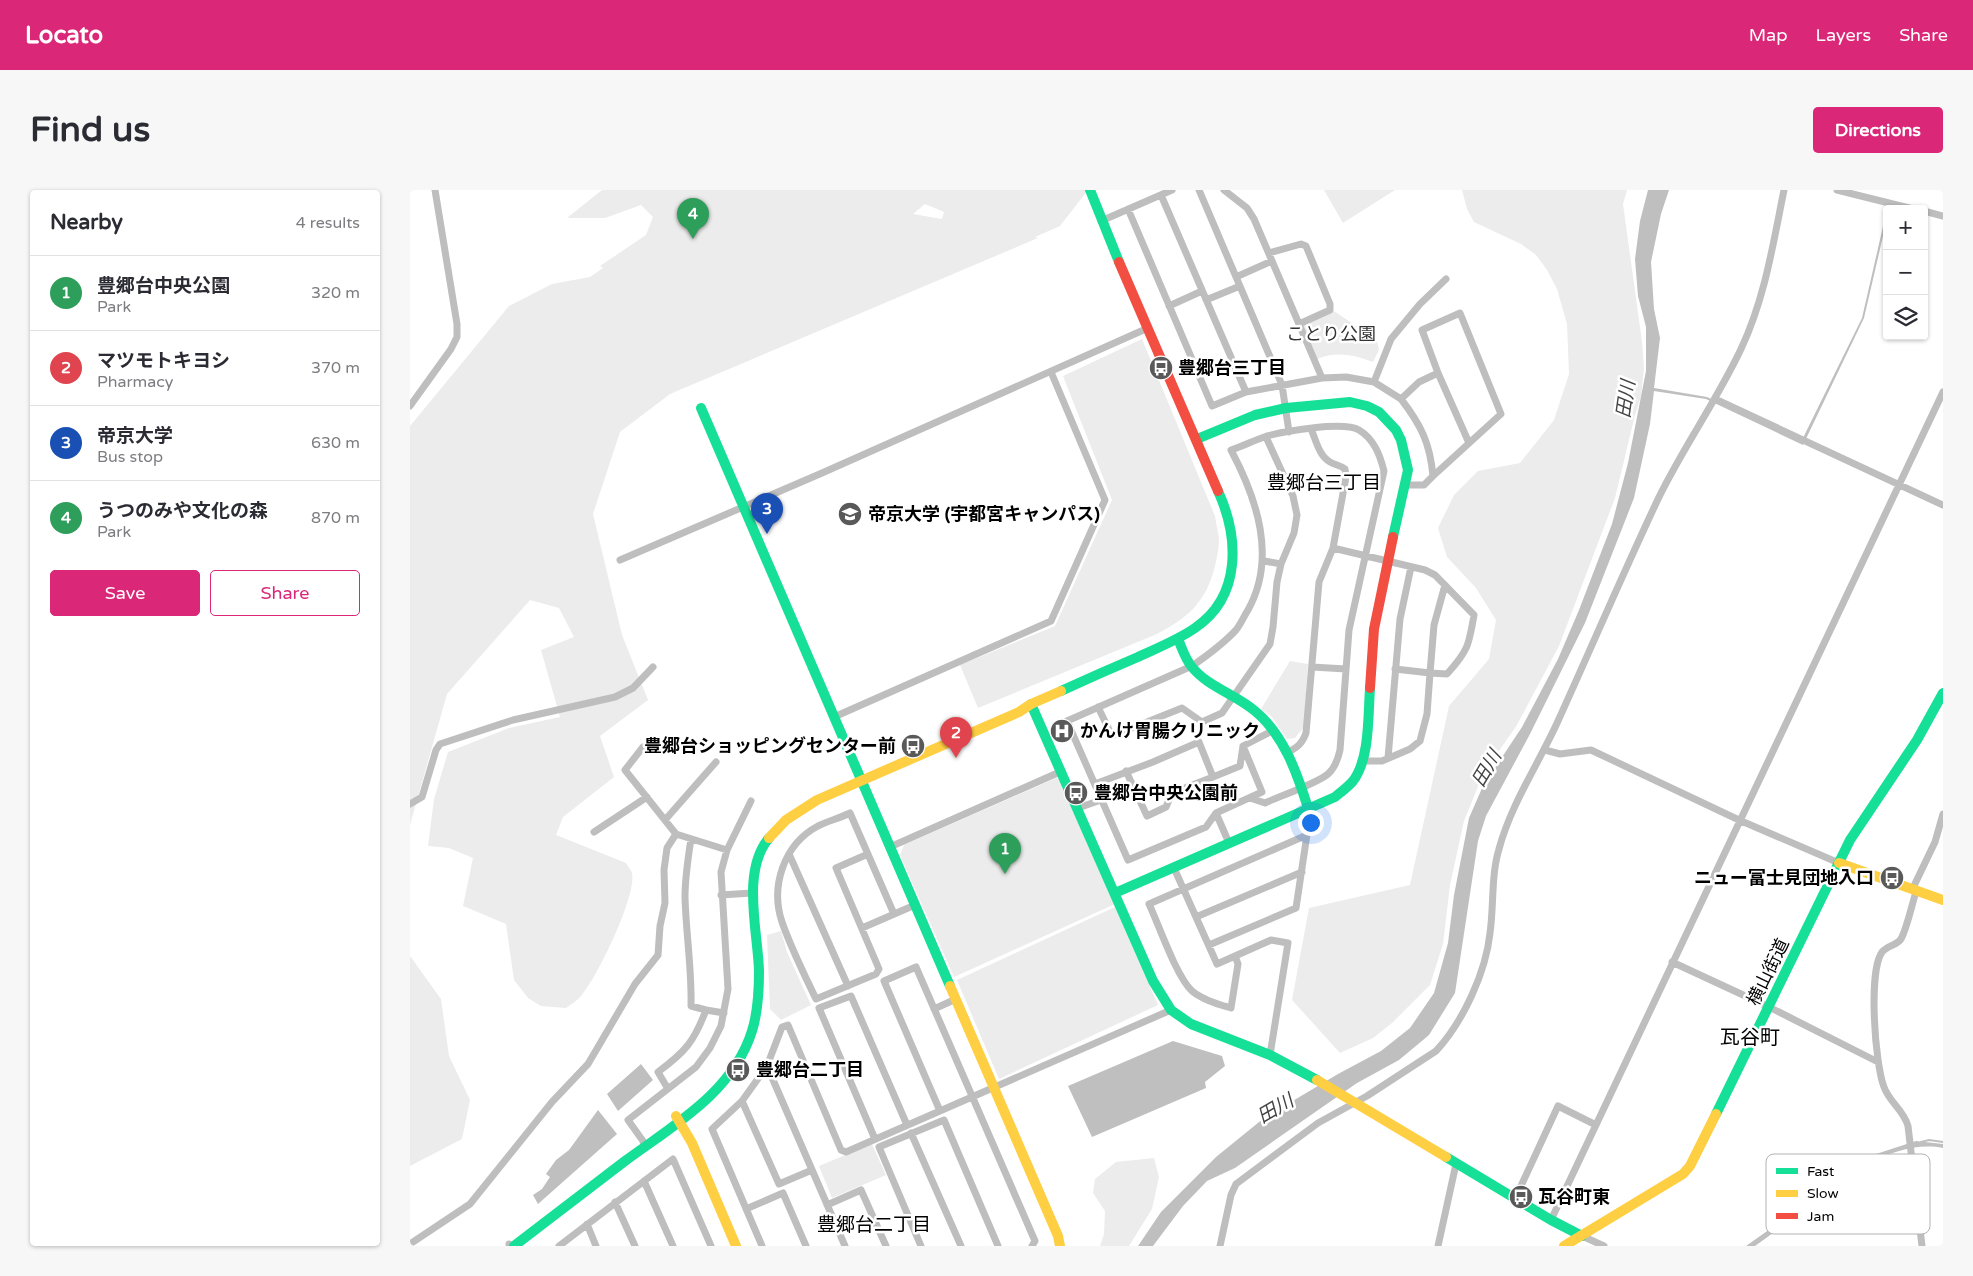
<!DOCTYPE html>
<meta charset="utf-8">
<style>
body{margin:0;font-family:"Varela Round","Noto Sans JP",sans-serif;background:#f7f7f7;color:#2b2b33}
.controls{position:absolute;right:15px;top:15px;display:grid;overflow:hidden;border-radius:5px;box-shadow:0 1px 4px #0004}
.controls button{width:45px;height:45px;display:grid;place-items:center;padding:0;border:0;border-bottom:1px solid #e1e1e2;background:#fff;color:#2b2b33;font:25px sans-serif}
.you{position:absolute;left:900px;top:632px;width:18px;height:18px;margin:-12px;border:4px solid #fff;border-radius:50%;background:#1a73e8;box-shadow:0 0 0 8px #1a73e833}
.badge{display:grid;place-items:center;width:32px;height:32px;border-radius:50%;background:#db2777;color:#fff;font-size:16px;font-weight:700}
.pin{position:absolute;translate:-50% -41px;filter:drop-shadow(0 1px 2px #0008)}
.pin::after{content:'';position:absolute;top:26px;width:18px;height:15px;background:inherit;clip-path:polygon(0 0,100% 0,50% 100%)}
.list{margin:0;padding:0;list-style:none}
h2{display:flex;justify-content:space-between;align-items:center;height:65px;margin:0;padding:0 20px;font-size:21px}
h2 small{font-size:16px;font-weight:400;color:#7c7c81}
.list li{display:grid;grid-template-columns:32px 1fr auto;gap:15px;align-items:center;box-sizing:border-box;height:75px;padding:0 20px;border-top:1px solid #e1e1e2}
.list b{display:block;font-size:19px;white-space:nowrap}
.list p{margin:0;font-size:16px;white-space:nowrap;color:#7c7c81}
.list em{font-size:16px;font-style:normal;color:#7c7c81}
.actions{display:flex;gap:10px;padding:15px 20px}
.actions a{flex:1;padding:11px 0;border:1px solid #db2777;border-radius:5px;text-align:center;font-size:18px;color:#db2777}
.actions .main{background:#db2777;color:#fff}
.icon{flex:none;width:28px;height:28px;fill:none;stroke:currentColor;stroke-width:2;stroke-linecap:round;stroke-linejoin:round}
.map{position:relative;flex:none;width:1533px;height:1056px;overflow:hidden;border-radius:5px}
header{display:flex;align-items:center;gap:30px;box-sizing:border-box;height:70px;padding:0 25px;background:#db2777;color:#fff}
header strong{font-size:24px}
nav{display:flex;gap:28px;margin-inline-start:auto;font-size:18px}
.intro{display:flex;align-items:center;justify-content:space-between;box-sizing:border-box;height:120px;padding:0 30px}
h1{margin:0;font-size:35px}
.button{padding:12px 22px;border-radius:5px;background:#db2777;color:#fff;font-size:18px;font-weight:700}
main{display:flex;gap:30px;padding:0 30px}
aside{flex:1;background:#fff;border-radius:5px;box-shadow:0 1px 4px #0004}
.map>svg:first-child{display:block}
</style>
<header>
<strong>Locato</strong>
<nav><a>Map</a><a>Layers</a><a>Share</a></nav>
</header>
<div class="intro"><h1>Find us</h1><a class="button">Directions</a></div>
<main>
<aside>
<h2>Nearby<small>4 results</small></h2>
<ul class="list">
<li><span class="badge" style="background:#2e9e5b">1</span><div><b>豊郷台中央公園</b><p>Park</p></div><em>320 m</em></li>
<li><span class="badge" style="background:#e0444e">2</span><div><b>マツモトキヨシ</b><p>Pharmacy</p></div><em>370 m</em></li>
<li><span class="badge" style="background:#1a4fb4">3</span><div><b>帝京大学</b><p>Bus stop</p></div><em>630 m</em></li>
<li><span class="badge" style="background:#2e9e5b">4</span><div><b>うつのみや文化の森</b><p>Park</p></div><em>870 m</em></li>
</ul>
<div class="actions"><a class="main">Save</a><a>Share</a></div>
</aside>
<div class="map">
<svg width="1533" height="1056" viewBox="0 0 1533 1056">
<rect width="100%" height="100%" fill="#fff"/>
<path fill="#ececec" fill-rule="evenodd" d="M 192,0 L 678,0 L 650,36 L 625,47 L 628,48 L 260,204 L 210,242 L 183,324 L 212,445 L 238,510 L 190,546 L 204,587 L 153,627 L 146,645 L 216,673 C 218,676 221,680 222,683 C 227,705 187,788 171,806 C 167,811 161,814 156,818 L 131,816 L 118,808 L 104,790 L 96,734 L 53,716 L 63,668 L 39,658 L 18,656 L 24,609 L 38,562 L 99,538 L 150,527 L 131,460 L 164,447 L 149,418 L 120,410 L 37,504 L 0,635 L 0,236 L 99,116 L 142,94 L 180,87 L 193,78 L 190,76 L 236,45 L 243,27 L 231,15 L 195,28 L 157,28 ZM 515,14 L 534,22 L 532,29 L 503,24 Z
M 914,0 L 985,0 L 933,33 Z
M 1052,0 L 1217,0 L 1213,14 L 1232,152 L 1234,178 L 1231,206 L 1225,225 L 1205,308 L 1149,456 L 1107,535 L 1073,584 L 1054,631 L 1040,695 L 1033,754 L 1020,795 L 982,833 L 963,848 L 930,863 L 882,810 L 899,718 L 1000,695 L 1039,516 L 1079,469 L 1086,430 L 1066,398 L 1037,367 L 1028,338 L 1044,305 L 1068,281 L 1110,273 L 1144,230 L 1159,184 L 1157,134 L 1147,99 L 1137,80 L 1126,65 L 1111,54 L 1064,32 L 1057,19 Z
M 924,121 L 967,150 L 969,160 L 963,172 C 944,165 927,161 907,169 L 892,135 Z
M 732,149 L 805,326 C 806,334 808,341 809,349 C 809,357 807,368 805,376 C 796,412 779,427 747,444 L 568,518 L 550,475 L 645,436 L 702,310 L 653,186 Z
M 880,471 L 898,474 L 894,537 L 885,548 L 877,549 L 862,527 L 851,519 Z
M 646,588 L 654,591 L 705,714 L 544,787 L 490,665 L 494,655 Z
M 705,717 L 748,815 L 589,889 L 547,790 Z
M 371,741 L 377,762 L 401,815 L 371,830 L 360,819 L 357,745 Z
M 0,766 L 31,809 L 39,866 L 60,910 L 52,949 L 0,976 Z
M 462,954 L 476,985 L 422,1008 L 409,976 Z
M 744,968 L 749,987 L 742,1019 L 719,1056 L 690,1056 L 694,1044 L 695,1021 L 683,1003 L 685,989 L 706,972 Z"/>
<path fill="#bfbfbf" d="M 1238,0 L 1259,0 L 1251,24 L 1241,72 L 1244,119 L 1250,148 L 1244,198 L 1297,207 L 1391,252 L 1452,128 L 1477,19 L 1477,29 L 1454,128 L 1393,255 L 1296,209 L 1244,201 L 1240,234 L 1224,308 L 1175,433 L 1120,544 L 1076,626 L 1068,651 L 1045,803 L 1019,845 L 989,870 L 947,893 L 825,978 L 797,991 L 773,1016 L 743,1056 L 728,1056 L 751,1022 L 806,967 L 854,928 L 928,884 L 971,861 L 1000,838 L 1024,803 L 1038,753 L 1044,705 L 1059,628 L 1073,596 L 1112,537 L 1148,469 L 1169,420 L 1202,334 L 1218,273 L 1236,181 L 1236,137 L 1228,106 L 1225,69 L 1230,31 Z
M 763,851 L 812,866 L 815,876 L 795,892 L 796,898 L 682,947 L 658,896 Z
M 231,874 L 243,890 L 208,921 L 197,904 Z
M 188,920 L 207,944 L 128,1014 L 123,1005 L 132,999 L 140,987 L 136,984 L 146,970 L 159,960 Z
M 1506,951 L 1533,954 L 1533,958 C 1509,953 1482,961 1461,973 L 1345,1056 L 1336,1056 L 1466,964 Z"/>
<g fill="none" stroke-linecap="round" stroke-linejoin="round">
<path stroke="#bfbfbf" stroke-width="2" d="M 1511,952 L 1519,950 L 1533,952"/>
<path stroke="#bebebe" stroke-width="7" d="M 789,0 L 872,195 L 879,242
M 814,0 L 837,18 L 844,29 L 889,134
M 1427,0 L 1503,19
M 751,5 L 836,202
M 718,19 L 802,216 L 836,202 L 912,188 L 936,187 L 964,192 L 991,209
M 1514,21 L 1533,26
M 691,31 L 762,0
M 859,63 L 891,54 L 896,56 L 920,114 L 920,120 L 889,134 L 912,188
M 826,87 L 862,71
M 796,110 L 830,96
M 759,116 L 792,101
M 964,192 L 981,149 L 1010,114 L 1036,89
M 1305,209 L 1533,315
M 0,216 L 41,159 L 47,147 L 47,134 L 25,0
M 1023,286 L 1091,224 L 1050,123 L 1012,140 L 1028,183
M 996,295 L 1014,295 L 1023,286 C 1020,253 1011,235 991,209 L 1009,192 L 1028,183 L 1059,253
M 923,358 L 1015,380 L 1025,385 L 1064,425 C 1059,455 1058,461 1037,484 L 1020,483 L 1017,524 L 1010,551 L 1000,559 L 972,571 L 952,571
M 210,370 L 412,283 L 738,138
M 854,371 L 871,374
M 902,477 L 936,479
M 985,479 L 1020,483 L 1024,435 L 1035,395
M 688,517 L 702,546 L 772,518 L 792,532 L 812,523 L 860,454 L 863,437 L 867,392 L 871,374 L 884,343 L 887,325 L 883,306 L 856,247
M 424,527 L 641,431 L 695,310 L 641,182
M 833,556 L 852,602 L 806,623 L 796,637 L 718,670 L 657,531 L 782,476 C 798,465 813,454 826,440 C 831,434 834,426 838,420 C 867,368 847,309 821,260 C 833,256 845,250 857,246 C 876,241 933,231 949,240 C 964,249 970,265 974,281 L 939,440 L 930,560 C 928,569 925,578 918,584 C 906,594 870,606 855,613 L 840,608
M 233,557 L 215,580 L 266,644
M 1135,560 L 1150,564 L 1181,560 L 1329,630 L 1429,673
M 876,563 C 887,558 892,554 896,543 L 909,392 L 923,358 L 936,287 L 935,279 C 930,275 925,275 920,272 C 909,266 906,250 901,239
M 978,568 L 990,429 L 1001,377
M 716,581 L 737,626 L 756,617 L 762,603 L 803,587
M 685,594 L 743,572 L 789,552 L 803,587 L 830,576 L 833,556 L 864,540
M 0,614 L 12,607 L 26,560 L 30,554 L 103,530 L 205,507 L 223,498 L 243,477
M 668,618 L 691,610
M 806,623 L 819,653
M 255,630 L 306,572
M 184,642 L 237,607
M 281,649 C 278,668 275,688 275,707 C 276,744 282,780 281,816 L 296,820
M 480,657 L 652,581
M 317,660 L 341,611
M 379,664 L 438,796
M 458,664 L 426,678 L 469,779 L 466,784 L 406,809 C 394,784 381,758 372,732 C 360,696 374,654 408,636 C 418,631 430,628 440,623 L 484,724
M 764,678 L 807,774 L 861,750 L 878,753 L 860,865
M 1502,700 L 1525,652 L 1533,624
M 1506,702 C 1502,714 1497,738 1491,749 C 1487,755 1477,756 1472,762 C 1458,782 1465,874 1474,897 C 1479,912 1494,920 1498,936 L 1512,1056
M 311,705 L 342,703
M 786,727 L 892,682
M 452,738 L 505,715
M 799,755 L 886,718 L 899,631 L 898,618
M 825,766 L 828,774 L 821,818 C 808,814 793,810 782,801 C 766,786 749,735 739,714 L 897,645
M 1262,772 L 1359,817 L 1468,872
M 524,819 L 546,809
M 357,876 L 435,1056
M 258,899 L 248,882 C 275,862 284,852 296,820 L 314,823
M 332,911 L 369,994 L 402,980
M 530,921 L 474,791 L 506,777 L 625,1051 L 622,1056
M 501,943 L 551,1056
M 465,949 L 409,818 L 441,806 L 497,935
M 234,991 L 263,1056
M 1105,1009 L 1148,916 L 1186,935
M 205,1012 L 225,1056
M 417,1015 L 451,1000 L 476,1056
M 336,1019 L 373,1003 L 396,1056
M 1141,1030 L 1533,202
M 177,1034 L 186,1056
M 1172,1046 L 1194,1056
M 0,1054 L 60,1014 L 142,912 L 178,874 L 225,794 L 248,765 L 250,736 L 255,713 L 254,680 L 257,658 L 266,644 L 317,660 L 311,682 L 318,799 L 311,836 L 300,858 L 286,877 L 218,930 L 233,951 L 234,957
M 99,1054 L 99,1056
M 149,1056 L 263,969 L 301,1056
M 352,1056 L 302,939 L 332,911 L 357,876 L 372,837 L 378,835 L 431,960 L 436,962 L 761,820
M 511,1056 L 469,957 L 534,930 L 588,1056
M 810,1056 L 821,1005 L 826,994 L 908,933 L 957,906 L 1026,861 C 1053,832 1076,782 1080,743 C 1084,715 1081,685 1089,659 C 1101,614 1129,573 1148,531 C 1182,456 1214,381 1249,307 C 1274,256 1307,210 1331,159 C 1355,108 1363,54 1374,0
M 1028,1056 L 1046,974"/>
<path stroke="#16e098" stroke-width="10" d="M 680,0 L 709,72
M 291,218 L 540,796
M 787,249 L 845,225 L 876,218 L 940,212 L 957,216 L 969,222 L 986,240 L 991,250 L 998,280 L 983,347
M 768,449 C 772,458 775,469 782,477 C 798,497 825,504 845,521 C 874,545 887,583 898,618
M 651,501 C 677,489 702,478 728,467 C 747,458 768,450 785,438 C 832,406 829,347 808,301
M 621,514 L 743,791 L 761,820 L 781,834 L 860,865 L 907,890
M 705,703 L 925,607 C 931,602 938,597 943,591 C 960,569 958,525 960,498
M 1306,924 L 1440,650 L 1507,550 L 1533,503
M 1036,967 L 1141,1030 L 1172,1046
M 104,1056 C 141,1028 178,999 215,971 C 264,935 323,902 342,841 C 348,822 349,801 349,781 C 348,742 331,681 359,648"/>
<path stroke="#ffcf43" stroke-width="10" d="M 359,648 L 376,630 L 407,610 L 609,522 L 621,514 L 651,501
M 1429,673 L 1533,710
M 540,796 L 648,1046 L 650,1056
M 907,890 L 1036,967
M 266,926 L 282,953 L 326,1056
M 1154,1056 L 1273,984 L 1280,976 L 1306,924"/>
<path stroke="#f24e42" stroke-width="10" d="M 709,72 L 808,301
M 960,498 L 964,439 L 983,347"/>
</g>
<defs>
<g id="bus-disc" transform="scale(1.25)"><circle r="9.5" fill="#595959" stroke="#fff"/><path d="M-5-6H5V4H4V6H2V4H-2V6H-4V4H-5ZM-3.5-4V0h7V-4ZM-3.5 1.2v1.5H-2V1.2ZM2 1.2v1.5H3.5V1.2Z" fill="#fff"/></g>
<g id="university-disc" transform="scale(1.25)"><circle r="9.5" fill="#595959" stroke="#fff"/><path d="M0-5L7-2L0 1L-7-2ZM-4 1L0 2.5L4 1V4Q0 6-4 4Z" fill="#fff"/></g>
<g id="hospital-disc" transform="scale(1.25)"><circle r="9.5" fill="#595959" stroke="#fff"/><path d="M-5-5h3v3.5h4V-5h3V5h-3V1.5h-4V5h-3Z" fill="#fff"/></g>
</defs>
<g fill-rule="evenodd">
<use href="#bus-disc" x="751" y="178"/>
<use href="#university-disc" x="440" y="324"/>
<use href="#hospital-disc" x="652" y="541"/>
<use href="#bus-disc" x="503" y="556"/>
<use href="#bus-disc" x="666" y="603"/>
<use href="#bus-disc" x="1482" y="688"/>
<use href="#bus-disc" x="328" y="880"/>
<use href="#bus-disc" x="1111" y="1007"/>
</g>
<g text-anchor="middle" stroke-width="5" stroke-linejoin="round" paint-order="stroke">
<g font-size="18" fill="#333" stroke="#fff">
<text x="921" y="150">ことり公園</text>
</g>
<g font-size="18" font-weight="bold" fill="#000" stroke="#fff" text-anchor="start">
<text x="768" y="184">豊郷台三丁目</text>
<text x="458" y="330">帝京大学 (宇都宮キャンパス)</text>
<text x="670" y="547">かんけ胃腸クリニック</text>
<text x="486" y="562" text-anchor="end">豊郷台ショッピングセンター前</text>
<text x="684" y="609">豊郷台中央公園前</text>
<text x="1464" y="694" text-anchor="end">ニュー富士見団地入口</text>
<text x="346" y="886">豊郷台二丁目</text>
<text x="1128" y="1013">瓦谷町東</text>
</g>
<g font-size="18" fill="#000" stroke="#fff">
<text transform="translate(1358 782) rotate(-64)" y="6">横山街道</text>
</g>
<g font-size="19" font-style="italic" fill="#444" stroke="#fff">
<text transform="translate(1215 209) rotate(-82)" y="7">田川</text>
<text transform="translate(1076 578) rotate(-59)" y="7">田川</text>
<text transform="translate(865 918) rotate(-30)" y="7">田川</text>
</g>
<g font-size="19" fill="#000" stroke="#fff">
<text x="914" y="299">豊郷台三丁目</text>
<text x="464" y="1041">豊郷台二丁目</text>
</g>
<g font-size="20" fill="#000" stroke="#fff">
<text x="1340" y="854">瓦谷町</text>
</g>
</g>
<rect x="1356" y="964" width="164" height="80" rx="8" fill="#fff" stroke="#b2b2b2" stroke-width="1"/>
<rect x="1366" y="978" width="22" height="6" fill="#16e098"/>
<rect x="1366" y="1000" width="22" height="7" fill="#ffcf43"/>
<rect x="1366" y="1023" width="22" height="6" fill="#f24e42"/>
<g font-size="14" fill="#000">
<text x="1397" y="986">Fast</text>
<text x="1397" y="1008">Slow</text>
<text x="1397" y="1031">Jam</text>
</g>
</svg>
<div class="controls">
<button>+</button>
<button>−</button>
<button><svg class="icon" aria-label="layers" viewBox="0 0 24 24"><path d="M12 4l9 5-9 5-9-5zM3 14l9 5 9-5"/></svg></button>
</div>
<div class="you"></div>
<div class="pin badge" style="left:595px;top:684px;background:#2e9e5b">1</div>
<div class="pin badge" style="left:546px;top:568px;background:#e0444e">2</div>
<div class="pin badge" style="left:357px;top:344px;background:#1a4fb4">3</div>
<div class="pin badge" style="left:283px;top:49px;background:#2e9e5b">4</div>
</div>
</main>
